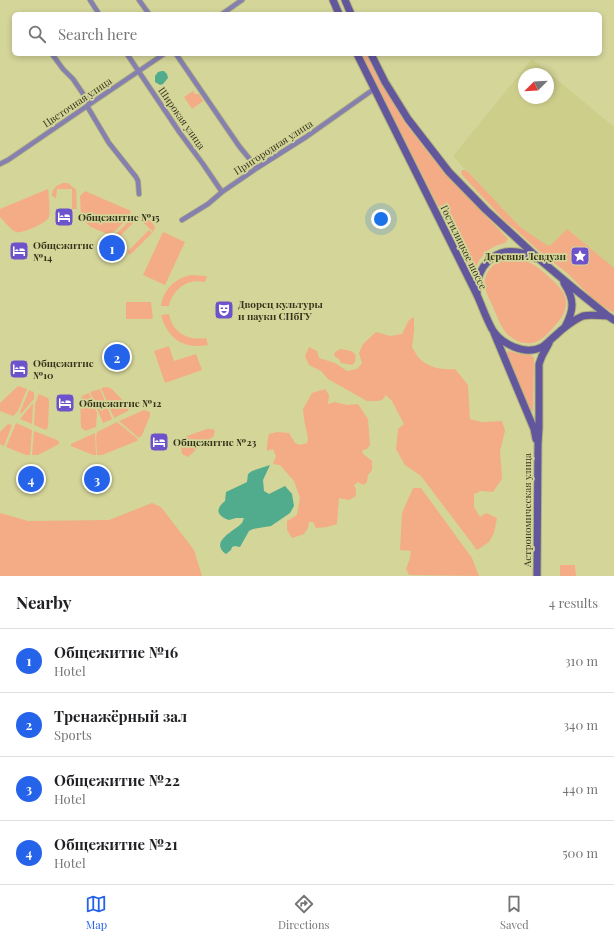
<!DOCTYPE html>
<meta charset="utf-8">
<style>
body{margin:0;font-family:"Playfair Display",serif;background:#f6f6f6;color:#202124}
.compass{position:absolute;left:518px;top:68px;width:36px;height:36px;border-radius:50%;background:#fff;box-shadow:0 2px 6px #0003;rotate:246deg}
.you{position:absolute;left:381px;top:219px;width:14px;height:14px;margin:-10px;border:3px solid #fff;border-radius:50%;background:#1a73e8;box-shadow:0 0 0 6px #1a73e833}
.badge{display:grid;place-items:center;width:26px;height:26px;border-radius:50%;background:#2563eb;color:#fff;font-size:13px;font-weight:700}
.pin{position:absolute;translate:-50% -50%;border:2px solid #fff;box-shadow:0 1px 4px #0006}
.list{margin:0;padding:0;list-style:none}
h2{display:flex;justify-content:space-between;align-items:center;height:52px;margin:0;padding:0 16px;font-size:17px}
h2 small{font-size:13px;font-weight:400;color:#757577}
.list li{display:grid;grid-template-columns:26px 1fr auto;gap:12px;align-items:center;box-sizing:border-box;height:64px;padding:0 16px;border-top:1px solid #e0e0e0}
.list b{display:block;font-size:15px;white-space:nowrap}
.list p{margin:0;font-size:13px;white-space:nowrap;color:#757577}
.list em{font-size:13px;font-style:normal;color:#757577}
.icon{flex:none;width:22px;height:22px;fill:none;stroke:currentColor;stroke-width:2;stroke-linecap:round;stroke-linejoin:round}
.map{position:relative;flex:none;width:614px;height:576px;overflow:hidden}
.search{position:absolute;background:#fff;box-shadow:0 2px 6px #0003;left:12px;right:12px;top:12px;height:44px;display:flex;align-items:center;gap:10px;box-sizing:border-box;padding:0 14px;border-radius:6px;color:#757577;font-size:15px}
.sheet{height:308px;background:#fff}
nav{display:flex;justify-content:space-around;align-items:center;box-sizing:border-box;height:56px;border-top:1px solid #e0e0e0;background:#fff;font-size:11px;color:#757577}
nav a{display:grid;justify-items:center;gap:2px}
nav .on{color:#2563eb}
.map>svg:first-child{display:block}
</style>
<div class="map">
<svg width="614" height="576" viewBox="0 0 614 576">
<rect width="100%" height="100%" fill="#d4d599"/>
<path fill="#cdce8a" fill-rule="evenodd" d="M 532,59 L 614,127 L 614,271 L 549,249 L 521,231 L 453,156 ZM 524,74 L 548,74 L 548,98 L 524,98 Z"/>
<path fill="#f3ac86" d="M 361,54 L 367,54 L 390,97 L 403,120 L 430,155 L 449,177 L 508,239 L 505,243 L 495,246 L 487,251 L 480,259 L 475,269 L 471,271 Z
M 193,91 L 195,94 L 199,94 L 203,101 L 192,109 L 184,97 Z
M 463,170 L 465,170 L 468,172 L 520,227 L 545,244 L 549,246 L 552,244 L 567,229 L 614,268 L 614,313 L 597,303 L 567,273 L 539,251 L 515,229 L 506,222 L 462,175 L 461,171 Z
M 63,183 L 68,183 L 76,190 L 77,209 L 72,209 L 72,189 L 57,189 L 56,198 L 52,196 C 52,188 56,186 63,183 Z
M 48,189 C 49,194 50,213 49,217 C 47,223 22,234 16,232 C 11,230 4,221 0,217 L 0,209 Z
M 85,191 L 131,211 L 129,217 L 115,231 L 109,233 L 105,233 L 91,227 L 83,220 L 81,216 L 80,196 Z
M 137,215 C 145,216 153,220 155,228 L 153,232 L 139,218 L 136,220 L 133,217 Z
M 131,219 L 134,222 L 116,240 L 113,237 Z
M 149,230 L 152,233 L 130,255 L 127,252 Z
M 163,232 L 185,242 L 165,285 L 143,275 Z
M 508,258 C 517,258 526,260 534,265 C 540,268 557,284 561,289 C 564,293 566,298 566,303 C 566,314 559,321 552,329 C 548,333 544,338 538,341 C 527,347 511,341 504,330 C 499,323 496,313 492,305 C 489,298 483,288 485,279 C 488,268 497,260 508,258 Z
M 191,275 L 207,276 L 205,282 C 187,278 173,289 169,306 L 161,306 C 163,289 176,278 191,275 Z
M 126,302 L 151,302 L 153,319 L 126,319 Z
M 169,314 C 172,332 188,341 206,338 L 208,345 C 184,350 167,338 161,315 Z
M 414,317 L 414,331 L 412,347 C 414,350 416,355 419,358 C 428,368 443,370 455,369 L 468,385 L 470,419 L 482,422 L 502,421 L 505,431 L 500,451 L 502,479 L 493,492 L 481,491 L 474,494 L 474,507 L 480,517 L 486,513 L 497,518 L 494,533 L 489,542 L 477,550 L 421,476 L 405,465 L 396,449 L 398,429 L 404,424 L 392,401 L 386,395 L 382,400 L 377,401 L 367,401 L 328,379 L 321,371 L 309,365 L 305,356 L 309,347 L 317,351 L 319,358 L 335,363 L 347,371 L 357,369 L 362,363 L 359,353 L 363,344 L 376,332 L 390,336 L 402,334 L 409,320 Z
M 169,346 L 174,361 L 196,354 L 202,370 L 165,383 L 154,351 Z
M 340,349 L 351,351 L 355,354 C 356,358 356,362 352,365 L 341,363 L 339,359 L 334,356 L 335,352 Z
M 509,351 L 520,354 L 531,355 L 534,358 L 533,411 L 531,411 L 507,356 L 507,352 Z
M 18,386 L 27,389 L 18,411 L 13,416 L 0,411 L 0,403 Z
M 107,387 L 112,389 L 129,407 L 128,411 L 114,418 L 101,388 Z
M 100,389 L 112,419 L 103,423 L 90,392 Z
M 325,389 L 329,395 L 328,404 L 335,402 L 347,405 L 358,404 L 368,419 L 370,445 L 367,449 L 363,450 L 362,453 L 372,461 L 372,470 L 368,475 L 367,482 L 364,485 L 358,482 L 354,485 L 356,490 L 356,496 L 349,500 L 339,498 L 337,524 L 327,527 L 316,528 L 313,522 L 309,522 L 308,528 L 304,534 L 292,538 L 287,530 L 287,521 L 297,515 L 300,498 L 294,481 L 280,465 L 273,464 L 276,456 L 273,449 L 267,451 L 267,444 L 269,434 L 277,432 L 289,433 L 295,443 L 300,445 L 307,443 L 308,439 L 304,419 L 303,409 L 312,393 Z
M 29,390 L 34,392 L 34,399 L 21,414 L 20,412 Z
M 89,393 L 97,413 L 96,427 L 85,431 L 81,427 L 80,401 L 82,396 Z
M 39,394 L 48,398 L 49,400 L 48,427 L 46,430 L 34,425 L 35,404 Z
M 33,403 L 32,424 L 20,419 Z
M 144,410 L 150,412 L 150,416 L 142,435 L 139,438 L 119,421 Z
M 117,422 L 138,439 L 137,441 L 102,455 L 97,455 L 96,437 L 97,432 Z
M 16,423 L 32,430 L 30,455 L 26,455 L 6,447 Z
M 8,424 L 12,425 L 4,446 L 0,444 L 0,432 Z
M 207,429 L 213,429 L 215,431 L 213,437 L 205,442 L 188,457 L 182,454 L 181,447 L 187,436 Z
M 34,431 L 57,440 L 59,442 L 59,444 L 38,455 L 32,455 Z
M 95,433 L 96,455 L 93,455 L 71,446 L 71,444 Z
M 413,488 L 421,488 L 472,558 L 479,576 L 409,575 L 406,569 L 410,558 L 411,551 L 400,550 L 402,513 Z
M 152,503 L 161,507 L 194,550 L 202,576 L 0,576 L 0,513 L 28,521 L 109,520 Z
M 560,565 L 575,565 L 576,576 L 560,576 Z"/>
<path fill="#51ab8d" d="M 162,71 L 164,71 L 167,74 L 168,78 L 163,84 L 160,85 L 155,82 L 155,76 L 158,72 Z
M 270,465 L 263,480 L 264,491 L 269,494 L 285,486 L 292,494 L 294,506 L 290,513 L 271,526 L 253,529 L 249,531 L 240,547 L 235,546 L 232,547 L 231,550 L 226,554 C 209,542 234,531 241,524 C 243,522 243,520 244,518 L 236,518 L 229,520 C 218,516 214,510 225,501 L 226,492 L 243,484 L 247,482 L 248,474 L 252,471 Z"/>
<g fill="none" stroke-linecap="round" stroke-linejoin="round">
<g stroke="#b1b27d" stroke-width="6">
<path id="minor" d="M 90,0 L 99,14
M 139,0 L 149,14
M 222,14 L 242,0
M 52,54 L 63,69 L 73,79 L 90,104
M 127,54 L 180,133 L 203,164 L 222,192
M 176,54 L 239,146 L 257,168
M 87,106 L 109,143 L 136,177 L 138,181 L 139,194
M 0,164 L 8,160 L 90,104 L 164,54
M 182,220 L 208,204 L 222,192 L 257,168 L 306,137 L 374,89"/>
</g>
<g stroke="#b1b27d" stroke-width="9">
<path id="secondary" d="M 333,0 L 339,14
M 345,0 L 351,14
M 357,54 L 477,295 C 482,306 486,318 492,329 C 501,344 525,356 542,347 C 547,344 551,339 556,335 C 562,329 575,319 583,316 C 591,314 600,316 608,316
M 371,54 L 385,82 L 408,119 L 449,172 L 486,210 L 539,259 L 577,291 L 608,316 L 614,320
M 564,283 C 575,300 574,310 565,327
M 477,295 C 477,290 477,284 478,279 C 483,261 498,249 517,252 C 523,253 529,256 535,258
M 494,333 L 534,429 L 536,439
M 537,576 L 538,444 L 539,427 L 539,364 L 542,356 L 549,343"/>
</g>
<use href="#minor" stroke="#8580af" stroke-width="4.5"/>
<use href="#secondary" stroke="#62579c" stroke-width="7"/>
</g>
<defs>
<g id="hotel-square" transform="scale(1)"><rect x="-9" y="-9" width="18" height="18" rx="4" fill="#6c52cb" stroke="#d4d599"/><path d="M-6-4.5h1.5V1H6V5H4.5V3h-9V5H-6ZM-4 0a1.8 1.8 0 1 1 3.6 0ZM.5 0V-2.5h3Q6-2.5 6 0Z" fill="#fff"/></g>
<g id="sight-square" transform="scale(1)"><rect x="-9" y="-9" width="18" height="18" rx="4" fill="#6c52cb" stroke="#d4d599"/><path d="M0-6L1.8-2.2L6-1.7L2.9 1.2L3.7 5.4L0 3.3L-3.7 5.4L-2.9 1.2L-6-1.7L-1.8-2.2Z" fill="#fff"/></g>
<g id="theatre-square" transform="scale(1)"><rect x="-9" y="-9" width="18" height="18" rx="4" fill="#6c52cb" stroke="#d4d599"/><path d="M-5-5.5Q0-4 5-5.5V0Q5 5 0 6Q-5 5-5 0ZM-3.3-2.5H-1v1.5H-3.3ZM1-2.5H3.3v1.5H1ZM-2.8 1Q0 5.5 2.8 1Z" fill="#fff"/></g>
</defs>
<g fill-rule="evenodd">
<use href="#hotel-square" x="64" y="217"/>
<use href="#hotel-square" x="19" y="251"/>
<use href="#sight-square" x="580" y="256"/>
<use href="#theatre-square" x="224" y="310"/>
<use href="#hotel-square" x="19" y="369"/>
<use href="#hotel-square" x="65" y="403"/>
<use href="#hotel-square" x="159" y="442"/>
</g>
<g text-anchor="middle" stroke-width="3.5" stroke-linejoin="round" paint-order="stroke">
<g font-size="10" fill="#33341b" stroke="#d4d599">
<text transform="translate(77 102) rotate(-34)" y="4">Цветочная улица</text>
<text transform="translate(182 118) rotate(55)" y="4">Широкая улица</text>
<text transform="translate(273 147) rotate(-33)" y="4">Пригородная улица</text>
<text transform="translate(464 247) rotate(64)" y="4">Гостилицкое шоссе</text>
<text transform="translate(527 510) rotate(-90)" y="4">Астрономическая улица</text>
</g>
<g font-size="10" font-weight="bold" fill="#33341b" stroke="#d4d599" text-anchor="start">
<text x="78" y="221">Общежитие №15</text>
<text x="33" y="249">Общежитие<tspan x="33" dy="12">№14</tspan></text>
<text x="566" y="260" text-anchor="end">Деревня Левдузи</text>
<text x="238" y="308">Дворец культуры<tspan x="238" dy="12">и науки СПбГУ</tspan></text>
<text x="33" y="367">Общежитие<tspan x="33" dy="12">№10</tspan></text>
<text x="79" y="407">Общежитие №12</text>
<text x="173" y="446">Общежитие №23</text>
</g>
</g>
</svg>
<svg class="compass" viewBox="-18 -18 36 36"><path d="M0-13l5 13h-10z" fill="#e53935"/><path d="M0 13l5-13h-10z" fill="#757577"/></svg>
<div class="you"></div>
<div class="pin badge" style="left:112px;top:248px">1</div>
<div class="pin badge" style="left:117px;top:357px">2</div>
<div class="pin badge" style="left:97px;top:479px">3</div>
<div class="pin badge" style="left:31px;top:479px">4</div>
<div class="search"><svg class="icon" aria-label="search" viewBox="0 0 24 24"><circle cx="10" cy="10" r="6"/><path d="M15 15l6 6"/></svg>Search here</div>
</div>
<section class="sheet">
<h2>Nearby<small>4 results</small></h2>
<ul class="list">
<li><span class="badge">1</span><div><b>Общежитие №16</b><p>Hotel</p></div><em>310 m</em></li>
<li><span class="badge">2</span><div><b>Тренажёрный зал</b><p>Sports</p></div><em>340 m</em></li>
<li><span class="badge">3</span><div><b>Общежитие №22</b><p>Hotel</p></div><em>440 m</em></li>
<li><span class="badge">4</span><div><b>Общежитие №21</b><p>Hotel</p></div><em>500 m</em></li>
</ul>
</section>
<nav>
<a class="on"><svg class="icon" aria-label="map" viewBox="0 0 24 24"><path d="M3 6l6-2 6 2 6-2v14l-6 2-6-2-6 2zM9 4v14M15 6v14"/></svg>Map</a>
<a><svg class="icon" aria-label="directions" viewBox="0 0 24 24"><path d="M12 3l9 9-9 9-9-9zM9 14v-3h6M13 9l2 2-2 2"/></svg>Directions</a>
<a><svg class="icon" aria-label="saved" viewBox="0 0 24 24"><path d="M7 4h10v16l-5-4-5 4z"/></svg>Saved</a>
</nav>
